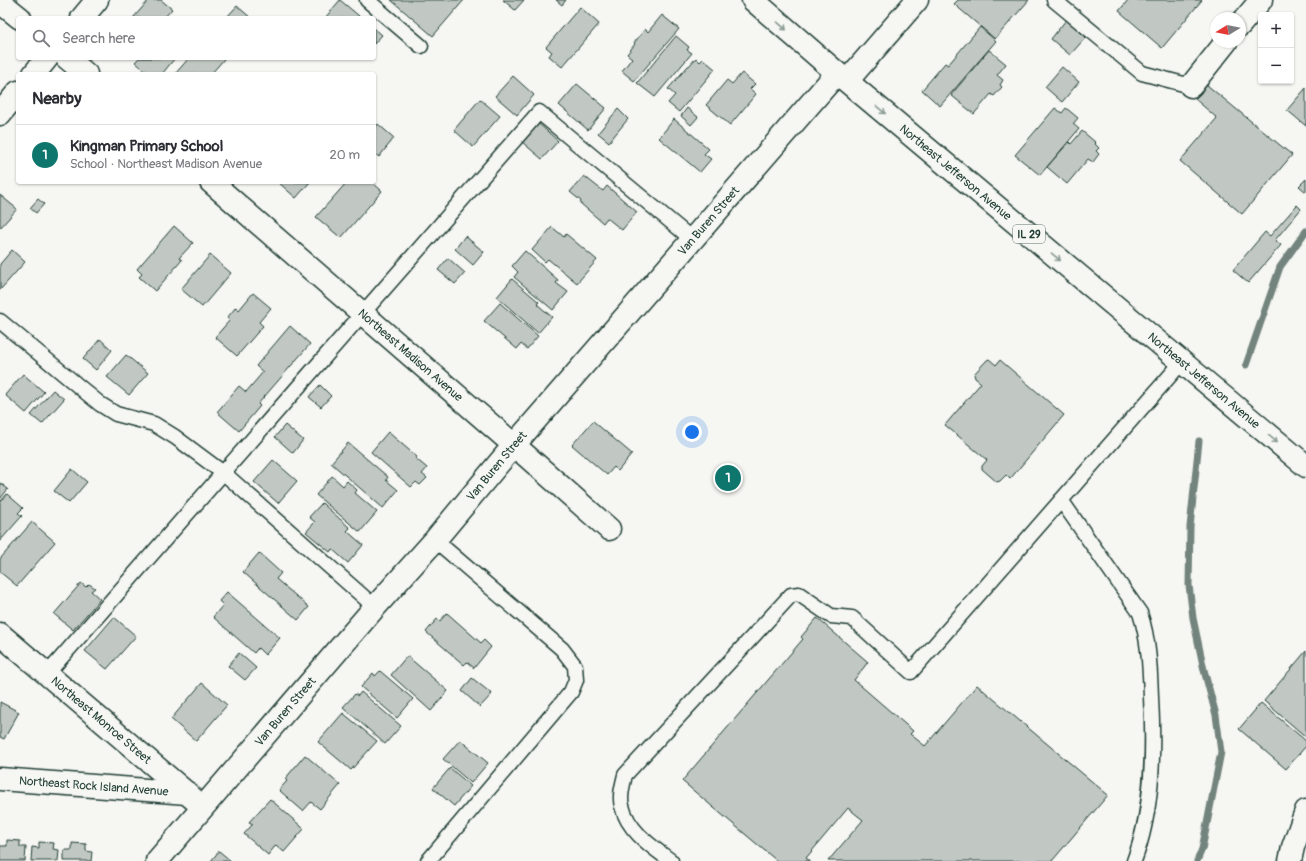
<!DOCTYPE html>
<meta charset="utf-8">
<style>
body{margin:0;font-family:Pangolin,sans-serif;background:#f7f7f7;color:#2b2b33}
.controls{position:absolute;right:12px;top:12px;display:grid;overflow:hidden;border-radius:4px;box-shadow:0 1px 3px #0004}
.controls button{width:36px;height:36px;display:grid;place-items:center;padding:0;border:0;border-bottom:1px solid #e1e1e2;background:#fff;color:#2b2b33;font:20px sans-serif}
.compass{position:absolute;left:1210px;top:12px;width:36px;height:36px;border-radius:50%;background:#fff;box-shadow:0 1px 3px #0004;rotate:260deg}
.you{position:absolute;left:692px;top:432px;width:14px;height:14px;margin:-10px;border:3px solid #fff;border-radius:50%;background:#1a73e8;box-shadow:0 0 0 6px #1a73e833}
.badge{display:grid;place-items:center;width:26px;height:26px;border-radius:50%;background:#0f766e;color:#fff;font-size:13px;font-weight:700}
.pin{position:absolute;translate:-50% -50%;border:2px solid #fff;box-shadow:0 1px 4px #0006}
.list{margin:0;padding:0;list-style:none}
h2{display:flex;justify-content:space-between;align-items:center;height:52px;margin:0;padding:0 16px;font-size:17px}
h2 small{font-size:13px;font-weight:400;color:#7c7c81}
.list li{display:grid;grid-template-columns:26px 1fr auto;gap:12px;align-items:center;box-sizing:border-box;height:60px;padding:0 16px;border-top:1px solid #e1e1e2}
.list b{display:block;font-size:15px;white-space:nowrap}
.list p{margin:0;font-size:13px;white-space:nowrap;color:#7c7c81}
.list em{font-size:13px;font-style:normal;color:#7c7c81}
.icon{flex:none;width:22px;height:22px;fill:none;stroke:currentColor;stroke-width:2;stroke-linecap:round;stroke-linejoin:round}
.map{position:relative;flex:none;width:1306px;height:861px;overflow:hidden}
.search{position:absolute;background:#fff;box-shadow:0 1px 3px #0004;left:16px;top:16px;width:360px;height:44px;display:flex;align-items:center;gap:10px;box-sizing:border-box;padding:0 14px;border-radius:4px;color:#7c7c81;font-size:15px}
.panel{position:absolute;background:#fff;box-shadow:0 1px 3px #0004;left:16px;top:72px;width:360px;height:112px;border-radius:4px}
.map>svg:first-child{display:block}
</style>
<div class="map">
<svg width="1306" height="861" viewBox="0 0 1306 861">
<rect width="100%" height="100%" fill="#f6f6f2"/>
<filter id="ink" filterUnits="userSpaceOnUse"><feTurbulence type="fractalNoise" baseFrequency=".025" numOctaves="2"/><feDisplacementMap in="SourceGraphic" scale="8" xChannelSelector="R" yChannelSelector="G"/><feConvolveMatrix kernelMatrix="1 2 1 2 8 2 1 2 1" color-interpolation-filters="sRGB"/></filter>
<g filter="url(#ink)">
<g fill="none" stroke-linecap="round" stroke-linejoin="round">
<path stroke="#72847d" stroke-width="7" d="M 1246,365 L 1280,267 L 1306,231
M 1197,861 L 1202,849 L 1221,752 L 1216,715 L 1204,670 L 1193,618 L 1189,585 L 1190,527 L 1199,441"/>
</g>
<path fill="#c1c8c3" stroke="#1f3d34" d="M 149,0 L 161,0 L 172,9 L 164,18 L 133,18 Z
M 340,0 L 359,16 L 357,18 L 325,18 Z
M 391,0 L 464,0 L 433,36 Z
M 503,0 L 524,0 L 515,10 Z
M 556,0 L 566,0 L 562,5 Z
M 958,0 L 1029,0 L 995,39 L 954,4 Z
M 1128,0 L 1202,0 L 1162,48 L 1119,11 Z
M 237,6 L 251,18 L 226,18 Z
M 580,7 L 599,24 L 562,67 L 549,56 L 552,52 L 546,47 Z
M 662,15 L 679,29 L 634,81 L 622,71 L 632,58 L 627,54 L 635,44 L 634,43 L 645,29 L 648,32 Z
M 1066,20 L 1086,37 L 1070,55 L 1051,39 Z
M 980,27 L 996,41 L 940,106 L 922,90 L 945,63 L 948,65 Z
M 374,28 L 382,35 L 374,44 Z
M 676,36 L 689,47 L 687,50 L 692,53 L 655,97 L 637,83 Z
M 989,50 L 1006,64 L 997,75 L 1003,80 L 1000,85 L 1002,87 L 994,96 L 991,94 L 974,114 L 951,95 Z
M 139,58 L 175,58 L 162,74 L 149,74 L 135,62 Z
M 189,58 L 225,58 L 211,74 L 175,74 Z
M 696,58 L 700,62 L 703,59 L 715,69 L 679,112 L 668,103 L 675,95 L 668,89 L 688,66 L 689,66 Z
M 1062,67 L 1079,82 L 1062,102 L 1045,87 Z
M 742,73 L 755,84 L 750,89 L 756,94 L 730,125 L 706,105 L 727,80 L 732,84 Z
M 513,76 L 534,95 L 517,115 L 495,96 Z
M 577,84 L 606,108 L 588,130 L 559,105 Z
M 1207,85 L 1292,155 L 1242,214 L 1180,161 L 1217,118 L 1195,99 Z
M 1306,88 L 1306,126 L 1287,110 Z
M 480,99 L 500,116 L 473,147 L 454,130 Z
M 687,108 L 698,117 L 691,125 L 681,116 Z
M 1055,108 L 1062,113 L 1066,108 L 1078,118 L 1073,124 L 1079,129 L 1040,175 L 1015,155 Z
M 618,109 L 628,119 L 609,142 L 598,133 Z
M 674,119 L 709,149 L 704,154 L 711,159 L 700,172 L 659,138 Z
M 538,123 L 558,141 L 542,159 L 522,142 Z
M 378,124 L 394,138 L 379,157 L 374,153 L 374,129 Z
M 1082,131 L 1095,142 L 1094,143 L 1099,148 L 1096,151 L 1099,154 L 1093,162 L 1088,159 L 1067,184 L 1047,167 L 1069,142 L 1071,144 Z
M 584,176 L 603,191 L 607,186 L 637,212 L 622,230 L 607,218 L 603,223 L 580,203 L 581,201 L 570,192 Z
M 1306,179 L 1306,192 L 1299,186 Z
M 278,182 L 310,182 L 296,198 Z
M 347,182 L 372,182 L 382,191 L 341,238 L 316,217 Z
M 0,195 L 17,209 L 0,228 Z
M 38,199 L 44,204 L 36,213 L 30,208 Z
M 1297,205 L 1301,209 L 1275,240 L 1281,245 L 1248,283 L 1233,270 L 1265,232 L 1270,236 Z
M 174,226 L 193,243 L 179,258 L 182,260 L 155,291 L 139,277 L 142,274 L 137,269 Z
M 552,227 L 564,237 L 566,234 L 597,260 L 577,283 L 548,259 L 545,262 L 532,250 Z
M 465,236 L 484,252 L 473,265 L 455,249 Z
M 12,250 L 25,262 L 0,290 L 0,264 Z
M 525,251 L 558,280 L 556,283 L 568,292 L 553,310 L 514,277 L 518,272 L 512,266 Z
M 210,255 L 231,273 L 202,307 L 181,289 Z
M 448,258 L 465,273 L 455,284 L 438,270 Z
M 512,279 L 539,302 L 537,304 L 552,317 L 538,333 L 497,297 Z
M 253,293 L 271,308 L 259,322 L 263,326 L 237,356 L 215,337 L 230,320 L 227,318 L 236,307 L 239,310 Z
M 500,303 L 538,336 L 527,349 L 521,344 L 517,349 L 484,321 Z
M 290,326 L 310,344 L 258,404 L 260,406 L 239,431 L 217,412 L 239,386 L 246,392 L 263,372 L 256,366 Z
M 100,339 L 112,350 L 96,370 L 83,359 Z
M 126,355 L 148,373 L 129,395 L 107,377 Z
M 989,359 L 996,365 L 1000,360 L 1064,415 L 1010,479 L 1006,475 L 1000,481 L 997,482 L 982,469 L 982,466 L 987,460 L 945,425 L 981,383 L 975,378 L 974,374 L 987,360 Z
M 23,374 L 44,392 L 26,413 L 5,395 Z
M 320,385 L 331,396 L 321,407 L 309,397 Z
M 53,390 L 64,399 L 42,424 L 31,415 Z
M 593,421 L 632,454 L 618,471 L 614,467 L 607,475 L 572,445 Z
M 285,425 L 303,440 L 293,453 L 275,437 Z
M 388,432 L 417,457 L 415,458 L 427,468 L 422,474 L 427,478 L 420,485 L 416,482 L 411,487 L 371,452 Z
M 348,443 L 388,477 L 386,480 L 398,490 L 383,508 L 331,463 Z
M 273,460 L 297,481 L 278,503 L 254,482 Z
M 72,469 L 87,482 L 69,503 L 54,491 Z
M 332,476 L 343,486 L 347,481 L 357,490 L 355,493 L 377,512 L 360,532 L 316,495 Z
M 0,483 L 8,489 L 0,499 Z
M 7,494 L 23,508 L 18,513 L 22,516 L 0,541 L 0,502 Z
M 322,503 L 350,528 L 347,531 L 363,545 L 348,563 L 332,549 L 330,552 L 306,532 L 315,522 L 309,517 Z
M 32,522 L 55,542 L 17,586 L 0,572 L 0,559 Z
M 259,553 L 281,573 L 276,579 L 309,607 L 298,620 L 243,572 Z
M 81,583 L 86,587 L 89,584 L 95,588 L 91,591 L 100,599 L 73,630 L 54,614 Z
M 227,592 L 280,638 L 265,655 L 258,648 L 254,653 L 213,617 L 223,605 L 219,601 Z
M 447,613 L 481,643 L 484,640 L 491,647 L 474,668 L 467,662 L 464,665 L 426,632 L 437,619 L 440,621 Z
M 114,617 L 136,636 L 107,669 L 85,651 Z
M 817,618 L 868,662 L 854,680 L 913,731 L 910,734 L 925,746 L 977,685 L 1108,795 L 1052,861 L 828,861 L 863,820 L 848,808 L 806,858 L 810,861 L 777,861 L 682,781 L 803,639 L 801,637 Z
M 1306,651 L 1306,737 L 1264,701 Z
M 239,653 L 256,668 L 245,680 L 228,666 Z
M 407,656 L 448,691 L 431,711 L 391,675 Z
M 380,671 L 413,699 L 397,718 L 361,687 L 373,673 L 375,676 Z
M 472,678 L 492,694 L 480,707 L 462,691 Z
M 202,683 L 227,705 L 196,741 L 171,719 Z
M 361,692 L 401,726 L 385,744 L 343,707 L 355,694 L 358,696 Z
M 0,702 L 19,712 L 4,739 L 0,737 Z
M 1261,703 L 1306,741 L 1306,746 L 1286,769 L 1239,729 Z
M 343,713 L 377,741 L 351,770 L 318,742 Z
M 460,740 L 488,763 L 471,783 L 443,759 Z
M 305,755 L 340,785 L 320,809 L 311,802 L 303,811 L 279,790 L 287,781 L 285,779 Z
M 450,768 L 471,786 L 454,806 L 433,788 Z
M 270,799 L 304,829 L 284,852 L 276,845 L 268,855 L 244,834 L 253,824 L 249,822 Z
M 7,840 L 20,841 L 20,847 L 26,847 L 25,861 L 0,861 L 0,846 L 7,846 Z
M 39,842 L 54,843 L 53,849 L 59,850 L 58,861 L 31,861 L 32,847 L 39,848 Z
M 72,843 L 86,844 L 86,851 L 92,852 L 91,861 L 64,861 L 64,850 L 72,850 Z
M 219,851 L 231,861 L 211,861 Z"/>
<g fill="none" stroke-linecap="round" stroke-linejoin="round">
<g stroke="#1f3d34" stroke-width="17">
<path id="lane" d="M 367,0 L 421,46
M 1054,0 L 1142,73 L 1191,86
M 0,321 L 100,404 L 116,414 L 154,424 L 175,437 L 226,475 L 375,607
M 1061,500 L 1140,613 C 1149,640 1150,669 1151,697 C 1154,751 1153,811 1134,861
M 47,674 L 539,112 L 693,240
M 428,861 L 571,692 L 576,680 L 575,666 L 562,649 L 435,540
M 671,861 C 651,846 628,831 622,806 C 619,796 623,784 625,775 L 791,595 L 799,594 L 831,616 L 852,618 L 911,672 L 1182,362"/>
</g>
<g stroke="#1f3d34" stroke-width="25">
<g id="street">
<path d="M 0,2 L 20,18"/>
<path d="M 82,18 L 97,0"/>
<path d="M 1240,25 L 1261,0"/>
<path d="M 67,58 L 86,74"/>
<path d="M 34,74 L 47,58"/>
<path d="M 847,81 L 917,0"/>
<path d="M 1191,86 L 1226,42"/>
<path d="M 0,114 L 18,92"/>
<path id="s1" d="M 211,182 L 514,445 L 609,529"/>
<path id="s2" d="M 0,634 L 203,807"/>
<path id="s3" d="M 0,779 L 187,793"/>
<path id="s4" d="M 157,861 L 375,607 L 435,540 L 514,445 L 837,73"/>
</g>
</g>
<g stroke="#1f3d34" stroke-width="25">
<path id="secondary" d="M 1290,861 L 1293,847 L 1306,811"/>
</g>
<g stroke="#1f3d34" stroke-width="25">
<g id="primary">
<path id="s5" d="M 753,0 L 837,73 L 1306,466"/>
</g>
</g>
<use href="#lane" stroke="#f6f6f2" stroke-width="14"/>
<use href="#street" stroke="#f6f6f2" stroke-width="22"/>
<use href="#secondary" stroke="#f6f6f2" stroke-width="22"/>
<use href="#primary" stroke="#f6f6f2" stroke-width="22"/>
</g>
<defs><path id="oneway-shaft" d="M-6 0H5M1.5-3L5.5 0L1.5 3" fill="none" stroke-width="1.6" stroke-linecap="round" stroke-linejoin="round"/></defs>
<g stroke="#8a9a93">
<use href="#oneway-shaft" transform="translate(782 26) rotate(41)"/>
<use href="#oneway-shaft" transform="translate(881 110) rotate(40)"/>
<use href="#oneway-shaft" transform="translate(1056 257) rotate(40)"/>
<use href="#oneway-shaft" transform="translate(1273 439) rotate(40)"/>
</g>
</g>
<g text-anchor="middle" stroke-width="3" stroke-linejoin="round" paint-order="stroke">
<rect fill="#f6f6f2" stroke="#60746d" stroke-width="1" x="1013" y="225" width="32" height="18" rx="3"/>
<g font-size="11" font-weight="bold" fill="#1f3d34">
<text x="1029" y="238">IL 29</text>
</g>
<g font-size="12" fill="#1f3d34" stroke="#f6f6f2">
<text dy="4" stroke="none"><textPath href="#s5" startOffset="266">Northeast Jefferson Avenue</textPath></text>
<text dy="4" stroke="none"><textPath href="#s4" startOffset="845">Van Buren Street</textPath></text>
<text dy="4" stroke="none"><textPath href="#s1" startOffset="264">Northeast Madison Avenue</textPath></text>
<text dy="4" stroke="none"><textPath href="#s5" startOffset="590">Northeast Jefferson Avenue</textPath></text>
<text dy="4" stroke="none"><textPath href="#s4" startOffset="521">Van Buren Street</textPath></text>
<text dy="4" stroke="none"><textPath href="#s4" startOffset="197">Van Buren Street</textPath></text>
<text dy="4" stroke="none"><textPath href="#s2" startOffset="133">Northeast Monroe Street</textPath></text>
<text dy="4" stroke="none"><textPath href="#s3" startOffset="94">Northeast Rock Island Avenue</textPath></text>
</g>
</g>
</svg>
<div class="controls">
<button>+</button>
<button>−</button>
</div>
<svg class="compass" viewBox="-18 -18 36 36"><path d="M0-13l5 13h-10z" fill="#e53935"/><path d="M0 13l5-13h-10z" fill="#7c7c81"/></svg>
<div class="you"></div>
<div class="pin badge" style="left:728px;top:478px">1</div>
<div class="search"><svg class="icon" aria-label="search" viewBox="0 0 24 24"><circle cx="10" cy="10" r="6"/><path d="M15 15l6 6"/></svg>Search here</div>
<section class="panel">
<h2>Nearby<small></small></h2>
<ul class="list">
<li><span class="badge">1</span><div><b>Kingman Primary School</b><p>School · Northeast Madison Avenue</p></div><em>20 m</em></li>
</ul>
</section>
</div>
